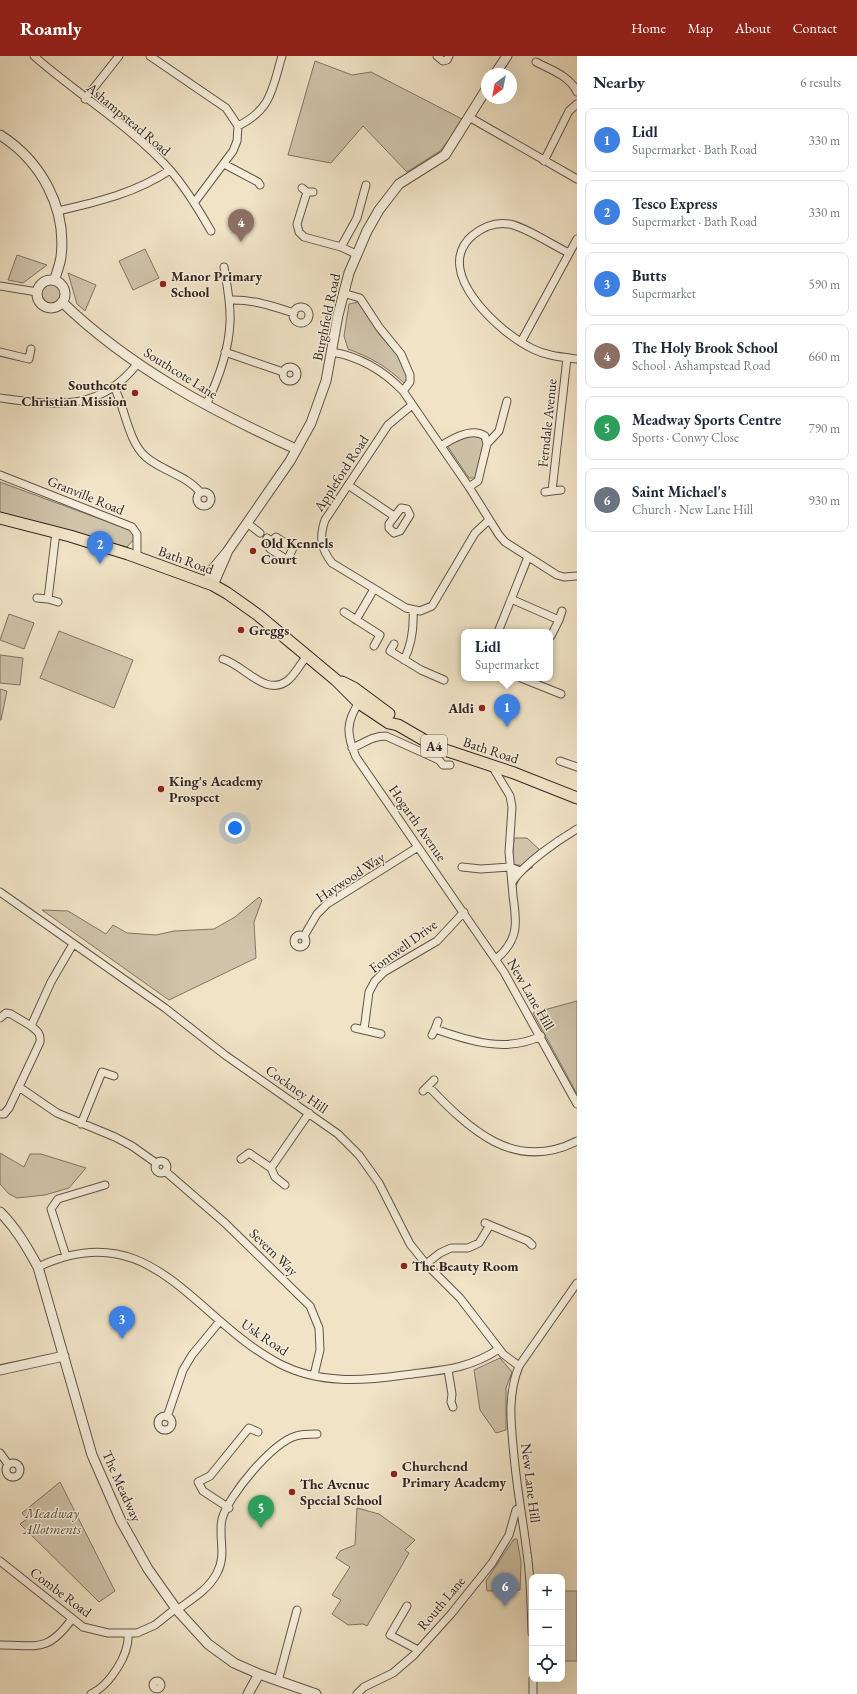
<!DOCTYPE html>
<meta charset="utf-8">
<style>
body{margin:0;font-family:"EB Garamond",serif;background:#f6f6f7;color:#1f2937}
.controls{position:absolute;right:12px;bottom:12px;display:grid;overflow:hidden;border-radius:8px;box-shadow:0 4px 16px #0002}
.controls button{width:36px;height:36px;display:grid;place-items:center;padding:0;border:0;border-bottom:1px solid #e0e1e3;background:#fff;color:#1f2937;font:20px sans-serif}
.compass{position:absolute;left:481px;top:12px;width:36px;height:36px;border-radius:50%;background:#fff;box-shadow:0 4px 16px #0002;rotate:212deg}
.you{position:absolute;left:235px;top:772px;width:14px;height:14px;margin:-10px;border:3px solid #fff;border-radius:50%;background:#1a73e8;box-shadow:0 0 0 6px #1a73e833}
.badge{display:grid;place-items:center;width:26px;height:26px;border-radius:50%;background:#8f2418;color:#fff;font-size:13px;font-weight:700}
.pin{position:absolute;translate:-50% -33px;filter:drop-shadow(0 1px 2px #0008)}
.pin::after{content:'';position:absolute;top:21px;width:14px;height:12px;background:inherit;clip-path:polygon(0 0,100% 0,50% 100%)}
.popup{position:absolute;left:461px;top:573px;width:92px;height:52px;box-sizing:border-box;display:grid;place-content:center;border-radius:8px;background:#fff;filter:drop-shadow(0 1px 3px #0005);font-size:13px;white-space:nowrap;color:#747a83}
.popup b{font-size:15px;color:#1f2937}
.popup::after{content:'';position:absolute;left:50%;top:100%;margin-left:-8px;border:8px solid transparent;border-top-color:#fff}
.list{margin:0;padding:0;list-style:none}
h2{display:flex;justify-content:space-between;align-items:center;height:52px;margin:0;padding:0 16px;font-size:17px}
h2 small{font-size:13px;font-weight:400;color:#747a83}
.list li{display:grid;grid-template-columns:26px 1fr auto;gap:12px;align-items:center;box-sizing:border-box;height:64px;margin:0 8px 8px;padding:0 8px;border:1px solid #e0e1e3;border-radius:8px}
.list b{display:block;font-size:15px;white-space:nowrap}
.list p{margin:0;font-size:13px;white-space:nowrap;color:#747a83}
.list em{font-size:13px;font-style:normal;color:#747a83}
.icon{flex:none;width:22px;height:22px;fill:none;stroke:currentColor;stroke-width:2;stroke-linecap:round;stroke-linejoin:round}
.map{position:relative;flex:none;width:577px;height:1638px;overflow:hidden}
header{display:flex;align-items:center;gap:24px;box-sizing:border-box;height:56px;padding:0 20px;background:#8f2418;color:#fff}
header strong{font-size:19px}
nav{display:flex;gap:22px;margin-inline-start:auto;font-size:14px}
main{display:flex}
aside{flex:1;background:#fff}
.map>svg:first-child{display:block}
</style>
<header>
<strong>Roamly</strong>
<nav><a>Home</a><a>Map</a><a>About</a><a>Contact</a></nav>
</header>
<main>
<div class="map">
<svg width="577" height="1638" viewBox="0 0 577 1638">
<rect width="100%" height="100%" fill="#f0e3c6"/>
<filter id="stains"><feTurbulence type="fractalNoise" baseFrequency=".005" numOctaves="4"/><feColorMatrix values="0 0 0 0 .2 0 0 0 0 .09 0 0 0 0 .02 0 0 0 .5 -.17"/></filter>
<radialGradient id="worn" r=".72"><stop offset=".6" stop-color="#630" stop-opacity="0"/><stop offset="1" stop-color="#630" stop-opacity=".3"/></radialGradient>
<path fill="#cfc3aa" stroke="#807464" d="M 315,5 L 352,19 L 371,16 L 464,64 L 440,95 L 407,116 L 363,70 L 331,107 L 288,99 Z
M 145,193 L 159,222 L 133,234 L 119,205 Z
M 17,199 L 47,209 L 23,227 L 8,224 Z
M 68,217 L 96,229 L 85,255 L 77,248 Z
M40 238a11 11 0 1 1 22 0a11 11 0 1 1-22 0Z
M 358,246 L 379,278 L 397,299 L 408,323 L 405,328 C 386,310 372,302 348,293 L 344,280 L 349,248 Z
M 475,379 L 481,381 L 484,388 L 476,422 L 469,422 L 446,388 Z
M 0,426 L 130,474 L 134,478 L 135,482 L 127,491 L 0,457 Z
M 9,558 L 34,567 L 24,593 L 0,584 Z
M 59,575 L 133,604 L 114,652 L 40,622 Z
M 0,599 L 23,602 L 20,629 L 0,627 Z
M 0,633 L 7,635 L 1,664 L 0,664 Z
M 514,782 L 527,782 L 542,796 L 523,810 L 512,808 Z
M 259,841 L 262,844 L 254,866 L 256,902 L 169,944 L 42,854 L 68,855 L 106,878 L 113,869 L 127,877 L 156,879 L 174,875 L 214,873 L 235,861 Z
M 577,945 L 577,1038 L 533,957 Z
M 0,1097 L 24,1111 L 30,1098 L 41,1098 L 86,1112 L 69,1132 L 45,1139 L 17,1142 L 9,1138 L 0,1128 Z
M 500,1302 L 512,1316 L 506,1332 L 506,1374 L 496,1377 L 480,1354 L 474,1314 Z
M 60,1426 L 115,1535 L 99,1546 L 20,1468 L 27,1463 L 22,1457 Z
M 357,1452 L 379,1458 L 415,1484 L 405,1494 L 409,1497 L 367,1570 L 363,1568 L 348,1569 L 332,1558 L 341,1544 L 332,1539 L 350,1511 L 336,1502 L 340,1495 L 355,1489 Z
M 514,1483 L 517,1483 L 521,1506 L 520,1534 L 487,1535 L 486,1525 Z
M 562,1535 L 577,1535 L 577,1605 L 562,1605 Z"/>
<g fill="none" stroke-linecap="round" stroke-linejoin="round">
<path stroke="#7c7061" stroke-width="2" d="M 525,816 L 532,811
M 515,831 L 519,822"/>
<g stroke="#605449" stroke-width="9">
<path id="minor" d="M 34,0 C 78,39 131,70 170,114 C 186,132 199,154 211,175
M 150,0 L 226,52 L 238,70 L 237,85 L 233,95 L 194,147
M 437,0 L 443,5 L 447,4 L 449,0
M 536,6 C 551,14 570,20 577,36
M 85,43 L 119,0
M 469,61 L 577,123
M 238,70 C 272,53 272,33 282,0
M 544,105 L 569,55 L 577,48
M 224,108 L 258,126 L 260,129
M 302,132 L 307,136 L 313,136
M 307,136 L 297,168 L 299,176 L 304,181 L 341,191 L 356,198
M 58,155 C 97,146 136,137 170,114
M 341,191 L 357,162 L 366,129
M 569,197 C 554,190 524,170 509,168 C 496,166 483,171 473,179 C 430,215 501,278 533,293 C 547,300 562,301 577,303
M 0,230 L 37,236
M 343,237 L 360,242 L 379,271 L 401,298 L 410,319 L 410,326 L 403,335
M 229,244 C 252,243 272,250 294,257
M293 259a8 8 0 1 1 16 0a8 8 0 1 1-16 0Z
M 521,286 L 577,183
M 0,296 L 29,303 L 31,293
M 225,296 L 283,316
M 332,296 C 361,301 383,314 403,335 L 469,431 L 499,479 L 505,486 L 557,519 L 564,521 L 577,520
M283 318a7 7 0 1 1 14 0a7 7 0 1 1-14 0Z
M 114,331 C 125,351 128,386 146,401 C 162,415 186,419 200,436
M 0,342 C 56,349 99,357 138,307
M 206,349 C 218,324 229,295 230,266 C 231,248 227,229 224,211
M 412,349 L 388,369 L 325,464 C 319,481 321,493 332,507 L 406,552 L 420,555 L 432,550 L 475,477 L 489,464
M 487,388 L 499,375 L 507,345
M 441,390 C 453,382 472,371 485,380 L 487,388 L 478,425 L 469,431
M 0,419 L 132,471 L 137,478 L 137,502
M 348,429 L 394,460
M 552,435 L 561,434
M197 443a7 7 0 1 1 14 0a7 7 0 1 1-14 0Z
M 545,436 L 552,435 L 567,302
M 401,452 L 407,453 L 410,459 L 400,475 L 394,477 L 389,472 L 389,468 Z
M 247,467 L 260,477
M 267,482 L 271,485 L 276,481 L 293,492 L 288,503 L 286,503 L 270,493 L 271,485
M 37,542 L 48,543 L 56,476
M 48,543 L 58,546
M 511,543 L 559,564 L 551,580
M 344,556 L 380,579 L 374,590
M 356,564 L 374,533
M 559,564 L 562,555
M 498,576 L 528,501
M 394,588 L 390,595 L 421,614 L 444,624
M 223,603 C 244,609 265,641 287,625 C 295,619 300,608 307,600
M 404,604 C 412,588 414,573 413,555
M 521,622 L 561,638
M 360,645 C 346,665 346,678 356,701 L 504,916 L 577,1048
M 352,692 C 365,687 372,680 386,680 L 439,704 L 443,709 L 450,709
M 560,705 L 577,711
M 494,710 L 495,715 L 510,740 L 512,751 L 509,796 L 513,839
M 462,811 L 481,813 L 510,811 L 520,815
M 512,826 C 525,807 557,785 577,773
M 0,836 L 165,952 L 225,999 L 338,1078 L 359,1099 L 379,1127 L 410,1188 L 426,1208 L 460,1242 L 503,1298 L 519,1310
M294 885a6 6 0 1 1 12 0a6 6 0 1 1-12 0Z
M 304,880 L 317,858 L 327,848 L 418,791
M 496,903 C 519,884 517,867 513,840
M 0,962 L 6,957 L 11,958 L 31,970
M 355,972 L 381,978
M 435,973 L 438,965
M 364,974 L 369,936 L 375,925 L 384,916 L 437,885 L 464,856
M 432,979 L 435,973 C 469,985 506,997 541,980
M 428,1030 L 434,1024
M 19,1031 L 57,1057 L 115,1081 L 132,1090 L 156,1107
M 423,1035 L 428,1030 C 469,1073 514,1117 577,1085
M 0,1058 L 4,1058 L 9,1052 L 40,986 C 41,977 37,975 31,970 L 51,926 L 73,888
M 81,1068 L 102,1016 L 114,1020
M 241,1103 L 249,1097 L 271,1112
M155 1111a6 6 0 1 1 12 0a6 6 0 1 1-12 0Z
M 165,1115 L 225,1167 L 310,1250 L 319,1272 L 320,1294 L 314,1319
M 285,1129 L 275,1121 L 271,1112 L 309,1057
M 485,1167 L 528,1185 L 532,1189
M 66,1200 L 51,1153 L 58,1143 L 105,1129
M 426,1208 L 440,1197 L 451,1192 L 468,1192 L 479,1187 L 490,1169
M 38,1211 C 152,1157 193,1263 280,1308 C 319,1328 362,1325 404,1319 C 441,1314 467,1314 499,1293
M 448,1314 L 452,1338 L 451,1346 L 453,1351
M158 1367a7 7 0 1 1 14 0a7 7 0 1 1-14 0Z
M 167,1361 L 183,1314 L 192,1299 L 220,1265
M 0,1397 L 8,1408
M6 1414a7 7 0 1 1 14 0a7 7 0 1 1-14 0Z
M 229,1452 L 203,1435 L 198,1426 L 210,1420 L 249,1372 L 258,1376
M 0,1505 L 83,1571 L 108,1577 L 137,1577 L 155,1569 L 175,1553
M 407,1550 L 390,1579 L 418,1594
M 177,1554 C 192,1543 208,1534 217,1517 C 227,1498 218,1482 222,1463 C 228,1440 272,1387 296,1380 C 302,1378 310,1378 317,1378
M 532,1577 C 531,1550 531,1523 527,1497 C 523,1465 517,1433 514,1400 C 511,1368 507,1340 519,1310 L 577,1227
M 0,1589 C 38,1589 47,1597 72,1563
M 533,1623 L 533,1638
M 278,1625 L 297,1554
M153 1629a4 4 0 1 1 8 0a4 4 0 1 1-8 0Z
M 91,1638 C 110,1629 130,1598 128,1577
M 357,1638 L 364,1631 L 393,1617 L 414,1599 L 451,1558 L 492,1507 L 509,1479 L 516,1454 L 520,1451"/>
</g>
<g stroke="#605449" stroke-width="11">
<path id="tertiary" d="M 495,18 L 507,0
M 0,79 C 41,105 67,152 61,201 C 60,209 56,217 55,224
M37 238a14 14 0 1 1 28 0a14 14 0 1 1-28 0Z
M 62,246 C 129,311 212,355 296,393
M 206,527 L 212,514 L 227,496 L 290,405 L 311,367 L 326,325 L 338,259 L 349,217 L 367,175 L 379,154 L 399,128 L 445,99 L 487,32
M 213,529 L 227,497
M 0,1156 C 16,1172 27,1191 38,1211 L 92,1399 L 121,1465 L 148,1513 L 177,1554 L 208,1588 L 234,1607 L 259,1618 L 316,1638
M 0,1314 L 64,1300
M 248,1638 L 259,1618"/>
</g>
<g stroke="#30241f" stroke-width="13">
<path id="primary" d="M 0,462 L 70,480 L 128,498 L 213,529 L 227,537 L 258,559 L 336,624 L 359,647 L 389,667 L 398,669 L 436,691 L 514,717 L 577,742
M 342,626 L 354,632 L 389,658"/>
</g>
<use href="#minor" stroke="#f5edda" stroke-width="7"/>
<use href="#tertiary" stroke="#f5edda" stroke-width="9"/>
<use href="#primary" stroke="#f0e3c6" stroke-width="11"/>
</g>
<g fill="#8f2418" stroke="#f5edda" stroke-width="1.5">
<circle cx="163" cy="228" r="4"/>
<circle cx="135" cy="337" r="4"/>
<circle cx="253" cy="495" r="4"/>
<circle cx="241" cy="574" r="4"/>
<circle cx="482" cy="652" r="4"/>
<circle cx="161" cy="733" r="4"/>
<circle cx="404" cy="1210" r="4"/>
<circle cx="394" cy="1418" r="4"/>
<circle cx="292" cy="1436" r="4"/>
</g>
<g text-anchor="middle" stroke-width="3" stroke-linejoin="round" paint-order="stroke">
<rect fill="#f5edda" stroke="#6b6057" stroke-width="1" x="421" y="679" width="26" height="22" rx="3"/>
<g font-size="13" font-weight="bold" fill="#30241f">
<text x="434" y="695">A4</text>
</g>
<g font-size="14" fill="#30241f" stroke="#f5edda">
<text transform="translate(129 63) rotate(40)" y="5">Ashampstead Road</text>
<text transform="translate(326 261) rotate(-78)" y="5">Burghfield Road</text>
<text transform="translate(181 317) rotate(32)" y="5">Southcote Lane</text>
<text transform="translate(547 367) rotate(-84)" y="5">Ferndale Avenue</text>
<text transform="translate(341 417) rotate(-57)" y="5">Appleford Road</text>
<text transform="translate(86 439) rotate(22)" y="5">Granville Road</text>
<text transform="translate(186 504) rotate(20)" y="5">Bath Road</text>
<text transform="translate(491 694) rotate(18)" y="5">Bath Road</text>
<text transform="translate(418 767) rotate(55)" y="5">Hogarth Avenue</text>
<text transform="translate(350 821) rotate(-33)" y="5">Haywood Way</text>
<text transform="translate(403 890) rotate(-36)" y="5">Fontwell Drive</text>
<text transform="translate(531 938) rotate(60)" y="5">New Lane Hill</text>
<text transform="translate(297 1033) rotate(35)" y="5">Cockney Hill</text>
<text transform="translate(274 1196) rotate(44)" y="5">Severn Way</text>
<text transform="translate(265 1281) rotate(34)" y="5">Usk Road</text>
<text transform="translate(531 1427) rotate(83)" y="5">New Lane Hill</text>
<text transform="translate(122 1430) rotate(66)" y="5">The Meadway</text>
<text transform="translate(61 1536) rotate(37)" y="5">Combe Road</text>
<text transform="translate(441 1547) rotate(-50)" y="5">Routh Lane</text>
</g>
<g font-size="14" font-weight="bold" fill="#30241f" stroke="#f5edda" text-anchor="start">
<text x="171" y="225">Manor Primary<tspan x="171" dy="16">School</tspan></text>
<text x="127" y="334" text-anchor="end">Southcote<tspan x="127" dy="16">Christian Mission</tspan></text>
<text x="261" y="492">Old Kennels<tspan x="261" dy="16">Court</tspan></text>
<text x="249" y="579">Greggs</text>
<text x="474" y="657" text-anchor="end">Aldi</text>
<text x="169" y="730">King's Academy<tspan x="169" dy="16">Prospect</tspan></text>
<text x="412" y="1215">The Beauty Room</text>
<text x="402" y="1415">Churchend<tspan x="402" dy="16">Primary Academy</tspan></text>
<text x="300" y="1433">The Avenue<tspan x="300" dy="16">Special School</tspan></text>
</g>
<g font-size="14" font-style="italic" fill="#584c42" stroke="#f5edda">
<text x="52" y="1462">Meadway<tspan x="52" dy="16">Allotments</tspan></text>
</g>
</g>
<rect width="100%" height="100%" filter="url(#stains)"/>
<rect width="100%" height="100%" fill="url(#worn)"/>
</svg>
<div class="controls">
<button>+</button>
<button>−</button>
<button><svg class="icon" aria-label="locate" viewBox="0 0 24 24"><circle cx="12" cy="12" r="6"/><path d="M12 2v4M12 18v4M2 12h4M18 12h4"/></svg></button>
</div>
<svg class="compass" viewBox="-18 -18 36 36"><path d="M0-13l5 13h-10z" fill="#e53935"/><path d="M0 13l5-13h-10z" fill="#747a83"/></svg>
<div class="you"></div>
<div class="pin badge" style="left:507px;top:671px;background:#3f7fe0">1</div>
<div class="popup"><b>Lidl</b>Supermarket</div>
<div class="pin badge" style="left:100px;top:508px;background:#3f7fe0">2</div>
<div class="pin badge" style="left:122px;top:1283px;background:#3f7fe0">3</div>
<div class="pin badge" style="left:241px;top:186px;background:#8d6e63">4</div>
<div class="pin badge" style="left:261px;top:1472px;background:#2e9e5b">5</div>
<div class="pin badge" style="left:505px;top:1550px;background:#6b7280">6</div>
</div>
<aside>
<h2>Nearby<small>6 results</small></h2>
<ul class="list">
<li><span class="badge" style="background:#3f7fe0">1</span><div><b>Lidl</b><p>Supermarket · Bath Road</p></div><em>330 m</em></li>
<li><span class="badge" style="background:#3f7fe0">2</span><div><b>Tesco Express</b><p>Supermarket · Bath Road</p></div><em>330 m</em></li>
<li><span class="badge" style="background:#3f7fe0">3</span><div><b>Butts</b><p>Supermarket</p></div><em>590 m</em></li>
<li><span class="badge" style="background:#8d6e63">4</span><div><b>The Holy Brook School</b><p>School · Ashampstead Road</p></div><em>660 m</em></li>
<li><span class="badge" style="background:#2e9e5b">5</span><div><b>Meadway Sports Centre</b><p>Sports · Conwy Close</p></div><em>790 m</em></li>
<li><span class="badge" style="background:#6b7280">6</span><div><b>Saint Michael's</b><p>Church · New Lane Hill</p></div><em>930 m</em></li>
</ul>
</aside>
</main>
